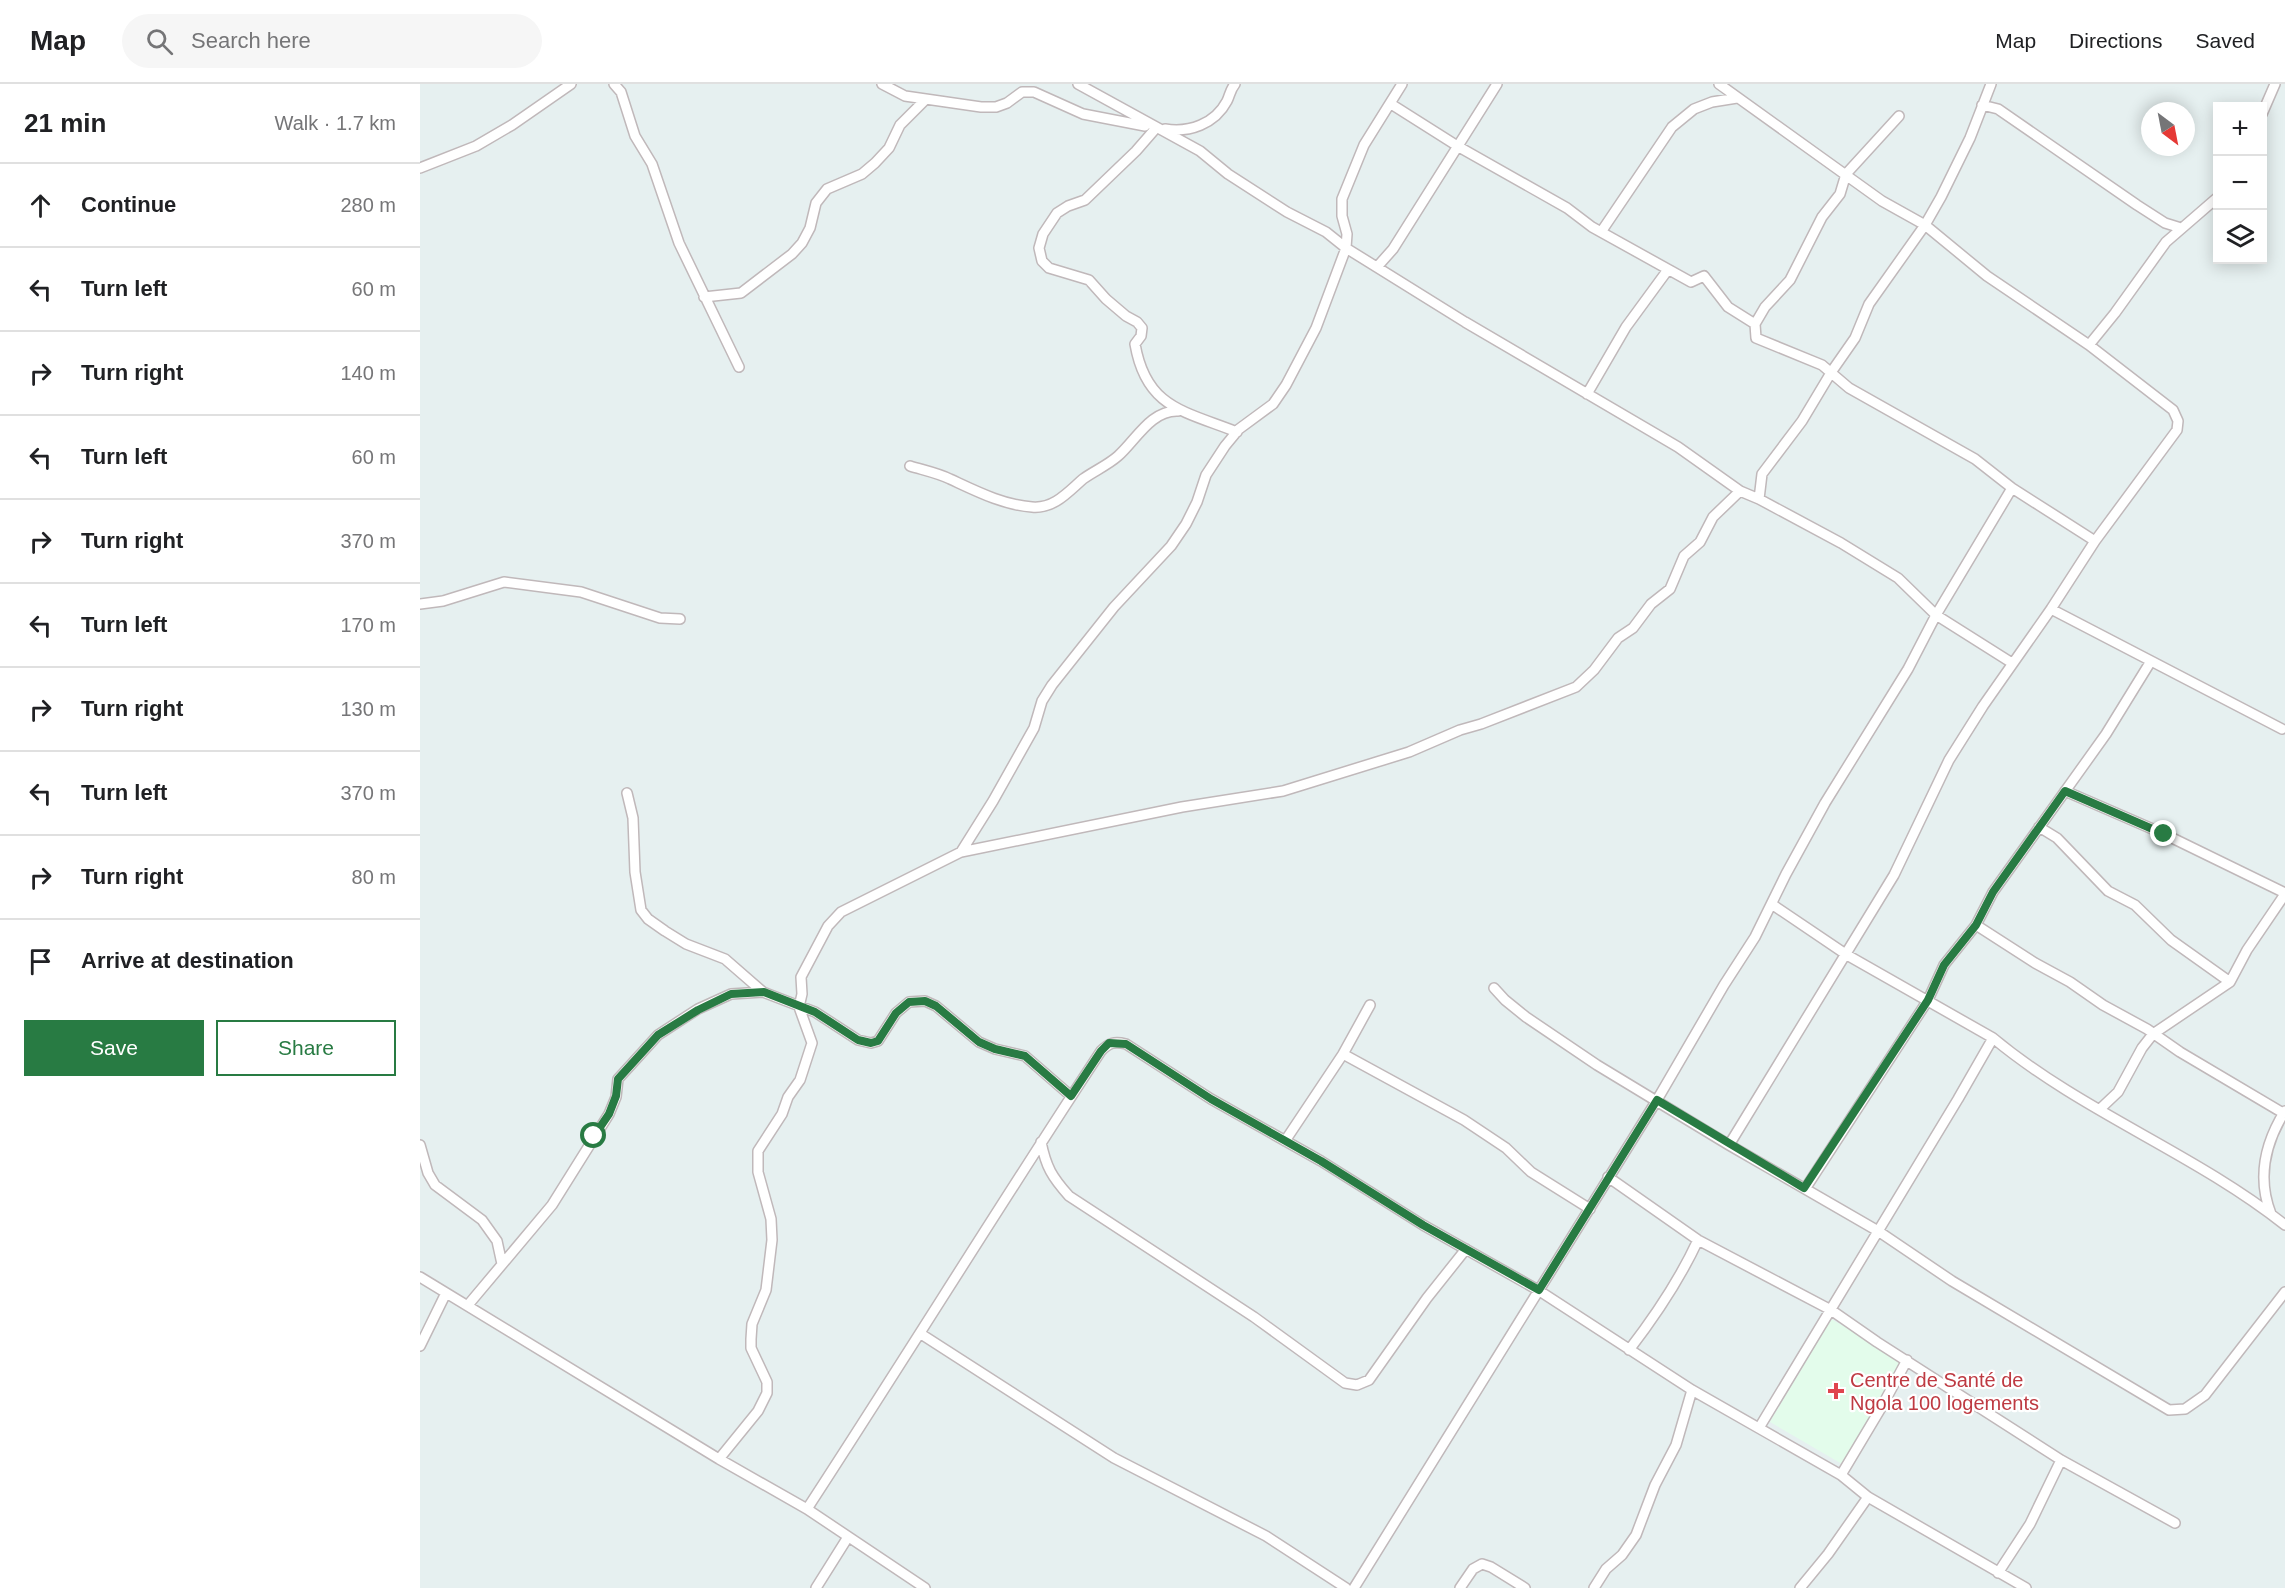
<!DOCTYPE html>
<meta charset="utf-8">
<style>
body{margin:0;font-family:Arial,sans-serif;background:#f6f6f6;color:#202124}
.controls{position:absolute;right:18px;top:18px;display:grid;overflow:hidden;border-radius:0px;box-shadow:0 3px 15px #0003}
.controls button{width:54px;height:54px;display:grid;place-items:center;padding:0;border:0;border-bottom:2px solid #e0e0e0;background:#fff;color:#202124;font:30px sans-serif}
.compass{position:absolute;left:1721px;top:18px;width:54px;height:54px;border-radius:50%;background:#fff;box-shadow:0 3px 15px #0003;rotate:148deg}
.stop{position:absolute;width:18px;height:18px;margin:-14px;border:4px solid #287b43;border-radius:50%;background:#fff}
.stop.end{background:#287b43;border-color:#fff;box-shadow:0 2px 6px #0008}
.list{margin:0;padding:0;list-style:none}
h2{display:flex;justify-content:space-between;align-items:center;height:78px;margin:0;padding:0 24px;font-size:26px}
h2 small{font-size:20px;font-weight:400;color:#757577}
.list li{display:grid;grid-template-columns:39px 1fr auto;gap:18px;align-items:center;box-sizing:border-box;height:84px;padding:0 24px;border-top:2px solid #e0e0e0}
.list b{display:block;font-size:22px;white-space:nowrap}
.list em{font-size:20px;font-style:normal;color:#757577}
.actions{display:flex;gap:12px;padding:18px 24px}
.actions a{flex:1;padding:14px 0;border:2px solid #287b43;border-radius:0px;text-align:center;font-size:21px;color:#287b43}
.actions .main{background:#287b43;color:#fff}
.icon{flex:none;width:33px;height:33px;fill:none;stroke:currentColor;stroke-width:2;stroke-linecap:round;stroke-linejoin:round}
.map{position:relative;flex:none;width:1865px;height:1504px;overflow:hidden}
header{display:flex;align-items:center;gap:36px;box-sizing:border-box;height:84px;padding:0 30px;background:#fff;border-bottom:2px solid #e0e0e0}
header strong{font-size:28px}
nav{display:flex;gap:33px;margin-inline-start:auto;font-size:21px}
.search{width:420px;height:54px;background:#f6f6f6;display:flex;align-items:center;gap:15px;box-sizing:border-box;padding:0 21px;border-radius:33px;color:#757577;font-size:22px}
main{display:flex}
aside{flex:1;background:#fff}
.map>svg:first-child{display:block}
</style>
<header>
<strong>Map</strong>
<div class="search"><svg class="icon" aria-label="search" viewBox="0 0 24 24"><circle cx="10" cy="10" r="6"/><path d="M15 15l6 6"/></svg>Search here</div>
<nav><a>Map</a><a>Directions</a><a>Saved</a></nav>
</header>
<main>
<aside>
<h2>21 min<small>Walk · 1.7 km</small></h2>
<ul class="list">
<li><svg class="icon" aria-label="ahead" viewBox="0 0 24 24"><path d="M12 20V5M6 11l6-6 6 6"/></svg><div><b>Continue</b></div><em>280 m</em></li>
<li><svg class="icon" aria-label="left" viewBox="0 0 24 24"><path d="M17 20v-9H6M10 6l-5 5 5 5"/></svg><div><b>Turn left</b></div><em>60 m</em></li>
<li><svg class="icon" aria-label="right" viewBox="0 0 24 24"><path d="M7 20v-9h11M14 6l5 5-5 5"/></svg><div><b>Turn right</b></div><em>140 m</em></li>
<li><svg class="icon" aria-label="left" viewBox="0 0 24 24"><path d="M17 20v-9H6M10 6l-5 5 5 5"/></svg><div><b>Turn left</b></div><em>60 m</em></li>
<li><svg class="icon" aria-label="right" viewBox="0 0 24 24"><path d="M7 20v-9h11M14 6l5 5-5 5"/></svg><div><b>Turn right</b></div><em>370 m</em></li>
<li><svg class="icon" aria-label="left" viewBox="0 0 24 24"><path d="M17 20v-9H6M10 6l-5 5 5 5"/></svg><div><b>Turn left</b></div><em>170 m</em></li>
<li><svg class="icon" aria-label="right" viewBox="0 0 24 24"><path d="M7 20v-9h11M14 6l5 5-5 5"/></svg><div><b>Turn right</b></div><em>130 m</em></li>
<li><svg class="icon" aria-label="left" viewBox="0 0 24 24"><path d="M17 20v-9H6M10 6l-5 5 5 5"/></svg><div><b>Turn left</b></div><em>370 m</em></li>
<li><svg class="icon" aria-label="right" viewBox="0 0 24 24"><path d="M7 20v-9h11M14 6l5 5-5 5"/></svg><div><b>Turn right</b></div><em>80 m</em></li>
<li><svg class="icon" aria-label="arrive" viewBox="0 0 24 24"><path d="M6 21V4h12l-3 4 3 4H6"/></svg><div><b>Arrive at destination</b></div></li>
</ul>
<div class="actions"><a class="main">Save</a><a>Share</a></div>
</aside>
<div class="map">
<svg width="1865" height="1504" viewBox="0 0 1865 1504">
<rect width="100%" height="100%" fill="#e6f0f0"/>
<path fill="#e3fceb" d="M 1411,1235 L 1483,1276 L 1422,1380 L 1350,1338 Z"/>
<g fill="none" stroke-linecap="round" stroke-linejoin="round">
<g stroke="#c0b8ba" stroke-width="12">
<path id="minor" d="M 194,0 L 201,8 L 215,52 L 232,80 L 259,159 L 319,283
M 462,0 L 485,12 L 561,23 L 576,23 L 587,19 L 602,8 L 614,8 L 663,30 L 725,42
M 658,0 L 780,67 L 808,90 L 867,128 L 906,148 L 926,164 L 1045,238 L 1258,363 L 1320,407 L 1339,415 L 1421,459 L 1478,494 L 1516,531 L 1592,579
M 1299,0 L 1462,117 L 1505,141 L 1567,192 L 1669,261 L 1753,326 L 1758,337 L 1757,346 L 1675,457 L 1631,525 L 1563,622 L 1529,676 L 1474,791 L 1309,1061
M 971,20 L 1039,63 L 1147,124 L 1172,143 L 1271,198 L 1284,192 L 1308,223 L 1335,240
M 1562,21 L 1578,25 L 1717,121 L 1745,139 L 1761,144
M 1842,30 L 1855,0
M 1479,32 L 1426,90 L 1420,110 L 1402,133 L 1370,196 L 1345,223 L 1335,240 L 1336,254 L 1402,281 L 1429,304 L 1555,375 L 1592,404 L 1675,457
M 736,44 L 716,67 L 665,116 L 648,122 L 637,129 L 623,150 L 619,164 L 622,177 L 629,184 L 669,196 L 686,215 L 706,232 L 717,238 L 722,244 L 721,252 L 715,260 C 726,324 764,327 817,348
M 745,45 C 769,49 795,40 807,17 C 810,11 810,6 815,0
M 0,84 L 56,62 L 92,41 L 151,0
M 1181,148 L 1252,43 L 1274,25 L 1292,18 L 1317,14
M 957,183 L 973,165 L 1077,0
M 284,213 L 321,209 L 372,170 L 382,159 L 390,144 L 396,119 L 407,105 L 442,90 L 455,79 L 469,64 L 480,41 L 505,16
M 1669,261 L 1695,229 L 1746,158 L 1798,113
M 1167,310 L 1206,243 L 1247,187
M 490,382 C 503,386 518,389 530,395 C 556,407 583,421 612,423 C 634,425 648,408 663,395 C 674,387 688,381 698,372 C 716,356 731,326 758,327
M 1339,415 L 1342,390 L 1382,337 L 1412,287 L 1435,254 L 1449,220 L 1505,141 L 1521,113 L 1550,54 L 1571,0
M 0,520 L 23,517 L 84,498 L 161,508 L 240,534 L 260,535
M 1631,525 L 1862,645
M 1645,707 L 1744,750 L 1865,809
M 207,709 L 213,734 L 215,788 L 221,826 L 228,835 L 245,847 L 266,860 L 305,875 L 343,908 L 395,928 L 438,956 L 451,959 L 458,957 L 476,929 L 489,918 L 505,917 L 516,922 L 559,958 L 575,965 L 605,972 L 651,1012
M 1619,743 L 1637,754 L 1688,807 L 1715,821 L 1751,856 L 1810,898
M 541,768 L 762,723 L 863,707 L 989,668 L 1040,646 L 1061,640 L 1156,603 L 1174,586 L 1198,554 L 1213,544 L 1231,520 L 1250,505 L 1264,472 L 1280,458 L 1293,433 L 1320,407
M 1353,821 L 1427,871 L 1573,954 C 1662,1028 1774,1069 1865,1141
M 1556,841 L 1615,879 L 1650,898 L 1683,921 L 1727,945 L 1760,968 L 1863,1029
M 1074,904 L 1085,916 L 1106,933 L 1177,981 L 1309,1061 L 1458,1147 L 1532,1197 L 1749,1326 L 1765,1325 L 1785,1311 L 1865,1208
M 923,970 L 1044,1036 L 1086,1064 L 1111,1088 L 1170,1125
M 1680,1025 L 1698,1008 L 1722,964 L 1733,950 L 1810,898 L 1827,866 L 1865,810
M 865,1057 L 923,970 L 950,921
M 621,1058 C 626,1083 632,1093 649,1112 L 834,1233 L 925,1299 L 937,1301 L 949,1296 L 1007,1214 L 1046,1165
M 0,1061 L 8,1089 L 15,1101 L 62,1136 L 77,1157 L 82,1180
M 1188,1093 L 1278,1156 L 1411,1226 L 1457,1258 L 1641,1376 L 1755,1439
M 1385,1105 L 1508,916 L 1524,881 L 1556,841 L 1573,808 L 1686,650 L 1731,577
M 1851,1130 C 1837,1094 1845,1059 1865,1027
M 0,1193 L 299,1375 L 387,1425 L 505,1504
M 48,1221 L 132,1121 L 189,1030 L 196,1013 L 198,995 L 238,951 L 278,925 L 311,910 L 343,908
M 501,1250 L 694,1374 L 846,1452 L 926,1504
M 0,1262 L 26,1209
M 1209,1266 C 1236,1231 1259,1197 1278,1156
M 1339,1344 L 1538,1015 L 1573,954
M 299,1375 L 338,1327 L 347,1309 L 347,1298 L 331,1264 L 331,1255 L 332,1240 L 346,1206 L 352,1156 L 351,1135 L 338,1088 L 338,1067 L 362,1030 L 368,1013 L 380,996 L 392,959 L 379,923 L 382,910 L 381,893 L 408,842 L 421,828 L 541,768 L 573,717 L 614,644 L 622,617 L 632,601 L 694,523 L 751,462 L 766,440 L 777,418 L 786,391 L 805,362 L 819,345 L 853,320 L 866,301 L 896,244 L 926,164 L 927,150 L 922,132 L 922,115 L 944,61 L 982,0
M 1421,1391 L 1461,1324 L 1487,1276
M 387,1425 C 486,1273 581,1119 681,967 C 689,959 694,957 706,960 L 791,1015 L 901,1077 L 1003,1141 L 1118,1206 L 1272,1306 L 1421,1391 L 1448,1413 L 1606,1504
M 1578,1489 L 1610,1440 L 1641,1376
M 396,1504 L 428,1453
M 934,1504 L 1237,1016 L 1304,901 L 1335,853 L 1366,790 L 1405,719 L 1488,585 L 1516,531 L 1592,404
M 1040,1504 L 1053,1485 L 1062,1480 L 1071,1483 L 1105,1504
M 1174,1504 L 1186,1485 L 1202,1471 L 1216,1451 L 1235,1401 L 1256,1361 L 1272,1306
M 1380,1504 L 1408,1470 L 1448,1413"/>
</g>
<use href="#minor" stroke="#fff" stroke-width="9"/>
</g>
<g fill="none" stroke-linecap="round" stroke-linejoin="round">
<path stroke="#287b43" stroke-width="8" d="M 174,1052 L 189,1030 L 196,1012 L 198,995 L 238,951 L 278,926 L 311,910 L 344,908 L 395,928 L 438,956 L 451,959 L 458,957 L 476,929 L 489,918 L 505,917 L 516,922 L 559,958 L 575,965 L 605,972 L 651,1012 L 681,967 L 689,959 L 706,960 L 791,1015 L 901,1077 L 1003,1141 L 1119,1206 L 1237,1016 L 1384,1104 L 1508,916 L 1524,881 L 1556,841 L 1573,808 L 1645,707 L 1744,750"/>
</g>
<path fill="#e0444e" stroke="#fff" stroke-width="2" d="M1413 1298h6v6h6v6h-6v6h-6v-6h-6v-6h6z"/>
<g text-anchor="middle" stroke-width="4.5" stroke-linejoin="round" paint-order="stroke">
<g font-size="20" fill="#be3a42" stroke="#fff" text-anchor="start">
<text x="1430" y="1303">Centre de Santé de<tspan x="1430" dy="23">Ngola 100 logements</tspan></text>
</g>
</g>
</svg>
<div class="controls">
<button>+</button>
<button>−</button>
<button><svg class="icon" aria-label="layers" viewBox="0 0 24 24"><path d="M12 4l9 5-9 5-9-5zM3 14l9 5 9-5"/></svg></button>
</div>
<svg class="compass" viewBox="-18 -18 36 36"><path d="M0-13l5 13h-10z" fill="#e53935"/><path d="M0 13l5-13h-10z" fill="#757577"/></svg>
<div class="stop" style="left:174px;top:1052px"></div>
<div class="stop end" style="left:1744px;top:750px"></div>
</div>
</main>
